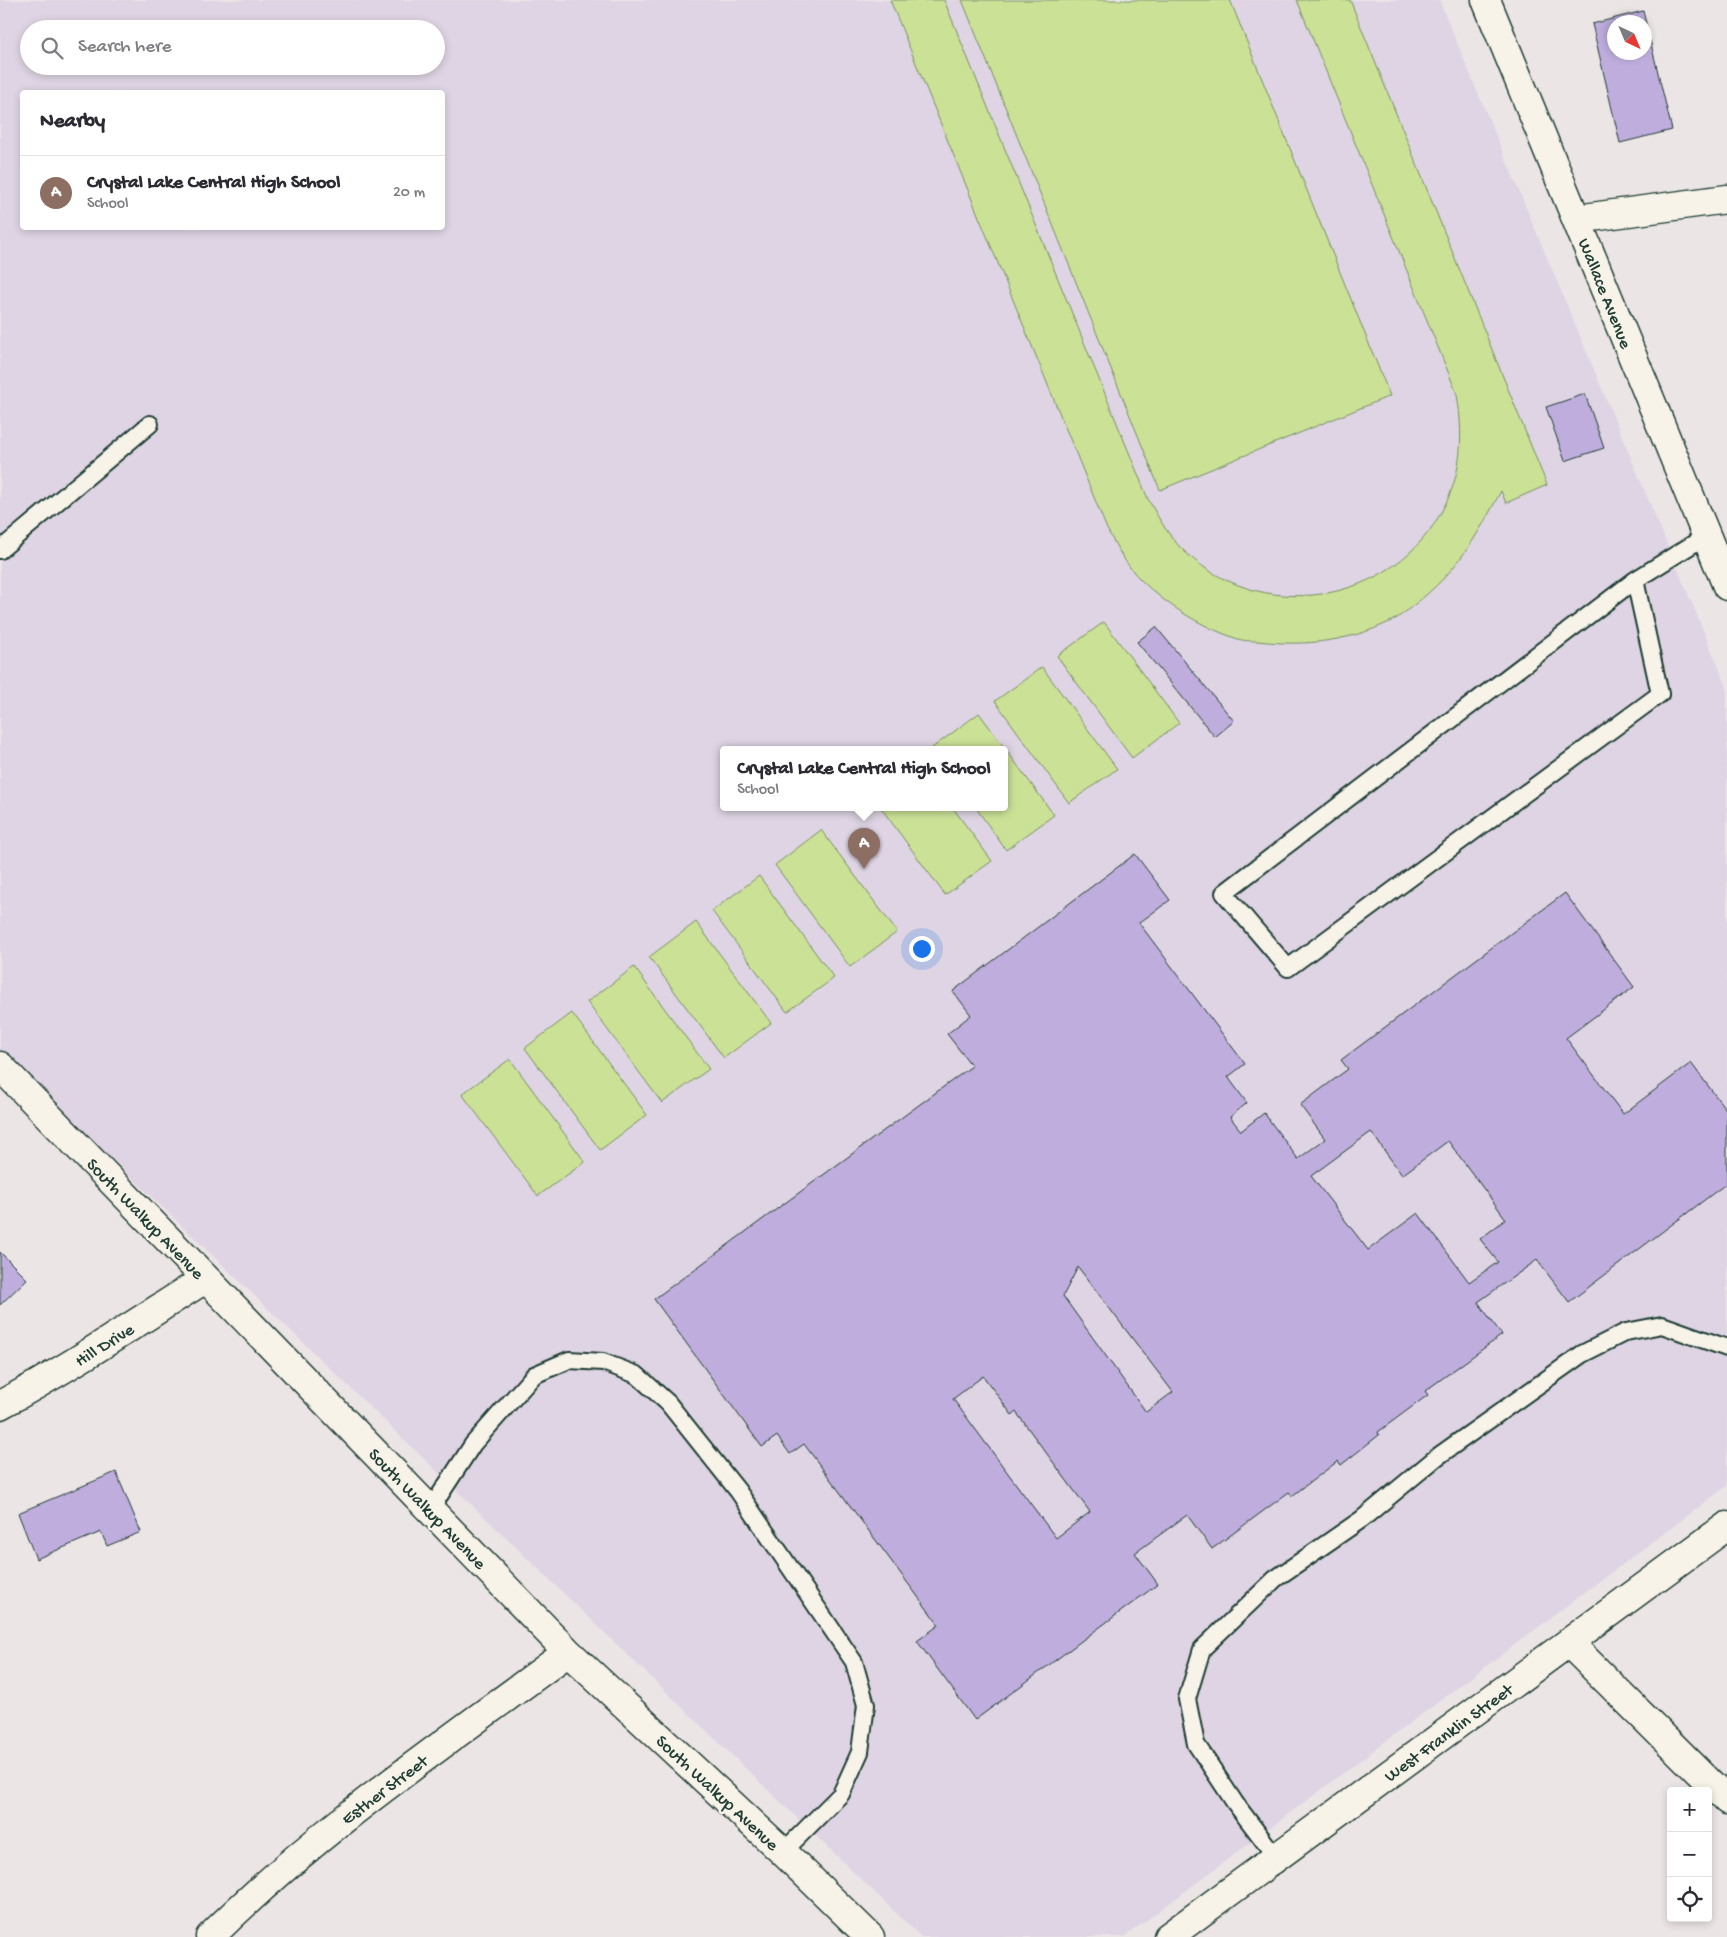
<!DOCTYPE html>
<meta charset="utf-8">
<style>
body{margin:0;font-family:"Gochi Hand",sans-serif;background:#f2f2f3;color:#2b2b33}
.controls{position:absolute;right:15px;bottom:15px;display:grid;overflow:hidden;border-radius:5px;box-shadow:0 2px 8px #0003}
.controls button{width:45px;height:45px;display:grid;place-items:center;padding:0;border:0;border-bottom:1px solid #e1e1e2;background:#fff;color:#2b2b33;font:25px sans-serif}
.compass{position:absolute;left:1607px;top:15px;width:45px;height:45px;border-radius:50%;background:#fff;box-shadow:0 2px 8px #0003;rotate:136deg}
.you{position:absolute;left:921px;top:948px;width:18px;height:18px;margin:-12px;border:4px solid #fff;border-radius:50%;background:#1a73e8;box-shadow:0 0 0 8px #1a73e833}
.badge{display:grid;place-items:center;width:32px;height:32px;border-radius:50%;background:#d1495b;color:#fff;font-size:16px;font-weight:700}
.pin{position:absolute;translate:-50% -41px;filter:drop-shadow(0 1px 2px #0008)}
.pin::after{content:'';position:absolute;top:26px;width:18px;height:15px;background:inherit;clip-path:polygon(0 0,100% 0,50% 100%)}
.popup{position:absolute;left:720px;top:746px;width:288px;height:65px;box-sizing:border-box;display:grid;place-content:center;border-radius:5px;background:#fff;filter:drop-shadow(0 1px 4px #0005);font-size:16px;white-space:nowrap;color:#7c7c81}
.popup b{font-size:19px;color:#2b2b33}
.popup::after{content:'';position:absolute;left:50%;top:100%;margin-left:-10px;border:10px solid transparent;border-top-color:#fff}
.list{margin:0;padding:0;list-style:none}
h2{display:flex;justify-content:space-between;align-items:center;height:65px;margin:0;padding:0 20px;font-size:21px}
h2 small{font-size:16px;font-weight:400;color:#7c7c81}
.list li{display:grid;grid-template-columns:32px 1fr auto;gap:15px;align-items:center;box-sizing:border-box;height:75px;padding:0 20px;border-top:1px solid #e1e1e2}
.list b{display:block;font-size:19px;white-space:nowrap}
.list p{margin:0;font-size:16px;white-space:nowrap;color:#7c7c81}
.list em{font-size:16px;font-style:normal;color:#7c7c81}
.icon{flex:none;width:28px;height:28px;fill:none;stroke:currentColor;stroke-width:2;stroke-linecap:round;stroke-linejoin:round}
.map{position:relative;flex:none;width:1727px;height:1937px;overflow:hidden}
.search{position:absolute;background:#fff;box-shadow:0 2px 8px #0003;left:20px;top:20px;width:425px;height:55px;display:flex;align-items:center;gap:12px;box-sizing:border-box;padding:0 18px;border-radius:28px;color:#7c7c81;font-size:19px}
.panel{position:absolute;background:#fff;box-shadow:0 2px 8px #0003;left:20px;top:90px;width:425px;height:140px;border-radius:5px}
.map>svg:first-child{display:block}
</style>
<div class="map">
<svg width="1727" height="1937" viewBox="0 0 1727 1937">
<rect width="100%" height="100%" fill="#ece5e6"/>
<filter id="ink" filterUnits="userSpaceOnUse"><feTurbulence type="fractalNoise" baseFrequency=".02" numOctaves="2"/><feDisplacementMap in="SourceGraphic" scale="10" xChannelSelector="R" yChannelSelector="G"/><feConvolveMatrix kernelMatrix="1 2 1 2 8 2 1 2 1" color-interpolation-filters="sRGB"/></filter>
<g filter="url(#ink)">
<path fill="#ded4e3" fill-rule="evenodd" d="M 0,0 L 1439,0 L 1727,687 L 1727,1486 L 1124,1937 L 921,1937 L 0,1051 ZM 29,29 L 436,29 L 436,66 L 29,66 ZM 22,92 L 442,92 L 442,228 L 22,228 ZM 724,750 L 1004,750 L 1004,808 L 724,808 Z"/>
<path fill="#cbe196" stroke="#758f65" d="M 890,0 L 944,0 L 1148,499 C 1157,515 1166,532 1179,546 C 1257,627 1396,606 1445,505 C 1463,469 1463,432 1457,394 L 1297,0 L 1350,0 L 1547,485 L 1506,503 L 1501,491 C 1477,536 1457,572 1415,604 C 1409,609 1403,614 1397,618 C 1355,641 1305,647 1258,641 C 1251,641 1242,641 1235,638 C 1200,626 1166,605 1140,579 C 1126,565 1116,546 1107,529 Z
M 962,0 L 1230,0 L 1390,396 L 1160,490 Z
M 1104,622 L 1179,723 L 1132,758 L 1057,656 Z
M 1042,667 L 1117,769 L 1069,803 L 995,701 Z
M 979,713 L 1054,815 L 1006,850 L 976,808 L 1004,808 L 1004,750 L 934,750 L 932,748 Z
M 881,808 L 953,808 L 992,861 L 945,895 Z
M 821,830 L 897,932 L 850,967 L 775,865 Z
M 759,876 L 834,978 L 787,1012 L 712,911 Z
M 696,922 L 771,1023 L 724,1058 L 649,957 Z
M 634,967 L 709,1069 L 662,1103 L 587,1002 Z
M 572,1013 L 647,1115 L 600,1150 L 525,1048 Z
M 510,1059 L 585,1162 L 538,1196 L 462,1094 Z"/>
<path fill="#beaddd" stroke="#1f3d34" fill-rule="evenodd" d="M 1643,11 L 1672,130 L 1620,143 L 1592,24 ZM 1614,22 L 1644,22 L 1644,52 L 1614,52 Z
M 1585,394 L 1604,448 L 1565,461 L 1546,407 Z
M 1156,627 L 1234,721 L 1215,737 L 1137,642 Z
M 1135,854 L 1170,900 L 1139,923 L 1245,1064 L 1228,1077 L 1247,1103 L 1230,1117 L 1241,1131 L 1264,1113 L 1298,1159 L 1325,1139 L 1300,1105 L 1348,1069 L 1341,1060 L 1565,893 L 1634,987 L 1566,1038 L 1623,1114 L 1691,1063 L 1727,1111 L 1727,1183 L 1569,1302 L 1537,1260 L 1478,1302 L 1502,1335 L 1425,1391 L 1428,1395 L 1378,1432 L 1379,1435 L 1341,1465 L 1338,1461 L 1292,1496 L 1289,1492 L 1212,1549 L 1187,1515 L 1135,1553 L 1158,1584 L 975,1720 L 917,1641 L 939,1625 L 804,1444 L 790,1454 L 777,1436 L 762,1447 L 654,1299 L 972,1066 L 947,1034 L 971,1015 L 953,991 ZM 1371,1132 L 1402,1175 L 1448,1141 L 1506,1219 L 1480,1239 L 1498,1262 L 1469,1282 L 1418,1213 L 1368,1250 L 1311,1176 ZM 1078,1267 L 1173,1392 L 1146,1412 L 1063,1296 ZM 983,1376 L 1012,1415 L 1016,1412 L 1090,1512 L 1056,1538 L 953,1399 Z
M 0,1252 L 27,1279 L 0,1305 Z
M 116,1472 L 141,1532 L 107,1546 L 101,1532 L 36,1559 L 18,1513 Z"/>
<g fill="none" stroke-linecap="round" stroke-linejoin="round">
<g stroke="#1f3d34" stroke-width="20">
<path id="lane" d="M 0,550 L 150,424
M 1635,580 L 1660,694 L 1288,968 L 1224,893 L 1635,580 L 1706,536
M 430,1510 L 473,1444 L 534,1375 L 569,1360 L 603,1362 L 637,1375 L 668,1403 L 738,1491 L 854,1662 L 866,1705 L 860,1752 L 841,1794 L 783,1852
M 1276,1857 L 1235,1803 L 1196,1744 L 1187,1699 L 1202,1649 L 1275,1579 L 1362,1519 L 1437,1457 L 1582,1354 L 1626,1332 L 1662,1325 L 1727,1348"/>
</g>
<g stroke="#1f3d34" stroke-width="31">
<path id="street" d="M 1486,0 L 1727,586
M 1576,219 L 1727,199
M 0,1066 L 568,1652 L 783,1852 L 870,1937
M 0,1405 C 71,1367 137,1322 205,1279
M 1569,1643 L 1727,1800
M 210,1937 C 318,1829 446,1743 568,1652
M 1168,1937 L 1727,1526"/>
</g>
<use href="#lane" stroke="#f7f3e8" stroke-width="16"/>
<use href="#street" stroke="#f7f3e8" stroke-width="28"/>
</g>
</g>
<g text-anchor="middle" stroke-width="5" stroke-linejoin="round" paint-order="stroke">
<g font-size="18" fill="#1f3d34" stroke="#f7f3e8">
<text transform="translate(1606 293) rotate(68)" y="6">Wallace Avenue</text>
<text transform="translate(146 1218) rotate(46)" y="6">South Walkup Avenue</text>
<text transform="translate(104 1344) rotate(-32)" y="6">Hill Drive</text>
<text transform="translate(428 1508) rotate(46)" y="6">South Walkup Avenue</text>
<text transform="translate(1448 1732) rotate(-36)" y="6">West Franklin Street</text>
<text transform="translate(384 1789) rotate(-37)" y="6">Esther Street</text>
<text transform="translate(718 1792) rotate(43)" y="6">South Walkup Avenue</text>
</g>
</g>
</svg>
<div class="controls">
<button>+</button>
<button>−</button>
<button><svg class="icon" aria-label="locate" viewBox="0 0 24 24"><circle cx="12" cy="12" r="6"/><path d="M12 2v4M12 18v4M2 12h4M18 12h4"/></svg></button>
</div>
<svg class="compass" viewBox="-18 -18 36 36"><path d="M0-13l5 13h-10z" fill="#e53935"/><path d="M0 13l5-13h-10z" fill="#7c7c81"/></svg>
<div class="you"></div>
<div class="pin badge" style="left:864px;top:869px;background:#8d6e63">A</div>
<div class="popup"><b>Crystal Lake Central High School</b>School</div>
<div class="search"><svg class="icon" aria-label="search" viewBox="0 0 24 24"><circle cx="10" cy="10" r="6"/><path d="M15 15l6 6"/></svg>Search here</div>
<section class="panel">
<h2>Nearby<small></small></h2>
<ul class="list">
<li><span class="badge" style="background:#8d6e63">A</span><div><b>Crystal Lake Central High School</b><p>School</p></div><em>20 m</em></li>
</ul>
</section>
</div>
